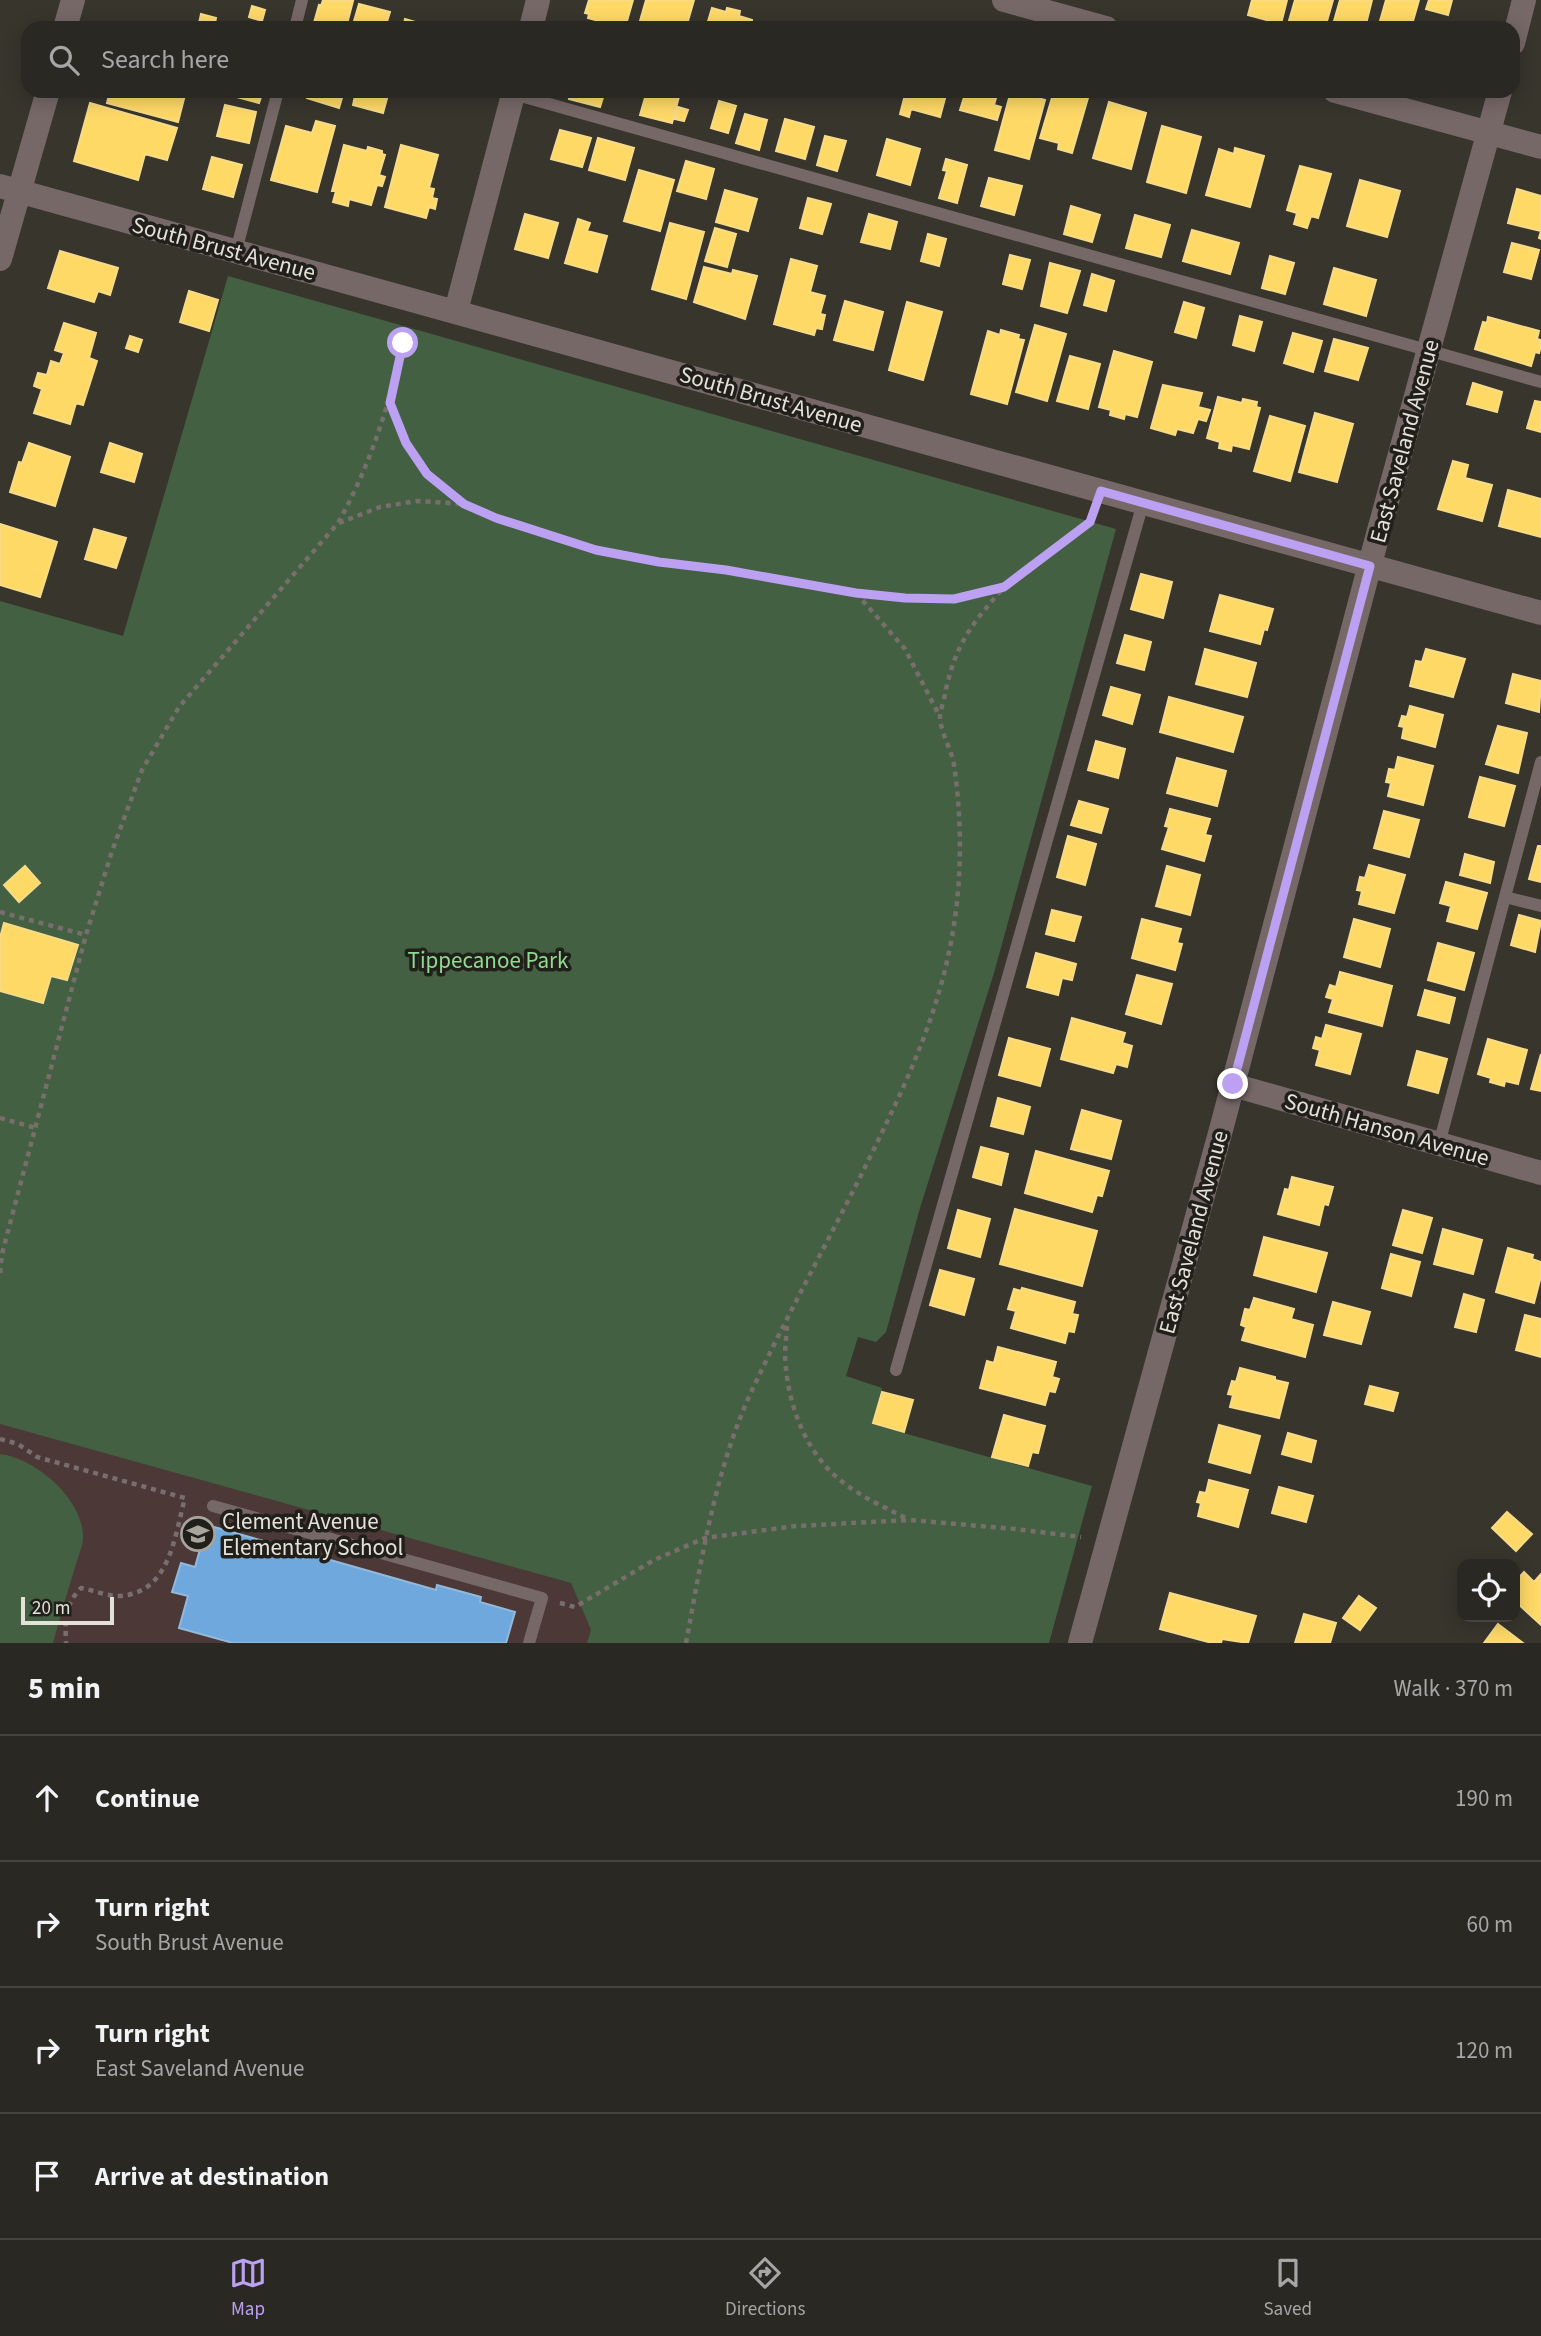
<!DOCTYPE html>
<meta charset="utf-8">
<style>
body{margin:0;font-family:"Source Sans 3",sans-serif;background:#36342f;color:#f1f3f6}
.controls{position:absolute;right:21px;bottom:21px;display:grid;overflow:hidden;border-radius:14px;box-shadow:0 4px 18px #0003}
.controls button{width:63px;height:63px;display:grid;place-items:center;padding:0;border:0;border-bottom:2px solid #464440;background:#2a2822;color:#f1f3f6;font:35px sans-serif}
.scale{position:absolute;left:21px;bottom:18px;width:93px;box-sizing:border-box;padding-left:7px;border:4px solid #e4e1d8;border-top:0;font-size:19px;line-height:24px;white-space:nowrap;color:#e4e1d8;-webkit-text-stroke:5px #211f19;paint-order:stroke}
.stop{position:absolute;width:21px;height:21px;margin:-16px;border:5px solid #bca0f2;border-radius:50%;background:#fff}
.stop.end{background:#bca0f2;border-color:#fff;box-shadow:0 2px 7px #0008}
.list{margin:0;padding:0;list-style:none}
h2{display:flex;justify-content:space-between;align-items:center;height:91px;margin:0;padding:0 28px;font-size:30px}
h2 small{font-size:23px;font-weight:400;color:#a5a6a5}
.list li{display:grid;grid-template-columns:46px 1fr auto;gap:21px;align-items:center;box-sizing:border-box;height:126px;padding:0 28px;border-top:2px solid #464440}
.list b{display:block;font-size:26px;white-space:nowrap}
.list p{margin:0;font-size:23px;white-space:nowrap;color:#a5a6a5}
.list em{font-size:23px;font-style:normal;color:#a5a6a5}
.icon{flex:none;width:38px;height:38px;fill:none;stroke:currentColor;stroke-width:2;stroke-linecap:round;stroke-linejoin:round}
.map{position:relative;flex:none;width:1541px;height:1643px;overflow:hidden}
.search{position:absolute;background:#2a2822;box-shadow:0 4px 18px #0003;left:21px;right:21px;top:21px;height:77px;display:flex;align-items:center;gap:18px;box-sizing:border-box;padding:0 24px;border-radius:21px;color:#a5a6a5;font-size:26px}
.sheet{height:595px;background:#2a2822}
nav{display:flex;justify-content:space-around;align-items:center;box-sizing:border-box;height:98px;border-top:2px solid #464440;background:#2a2822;font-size:19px;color:#a5a6a5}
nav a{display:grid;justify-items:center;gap:4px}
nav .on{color:#bca0f2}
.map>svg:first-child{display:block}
</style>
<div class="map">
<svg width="1541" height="1643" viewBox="0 0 1541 1643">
<rect width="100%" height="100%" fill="#38352d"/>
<path fill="#4c3937" d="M 0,1424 L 571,1583 L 591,1630 L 587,1643 L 0,1643 Z"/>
<path fill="#436042" d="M 228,276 L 1116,529 L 994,973 L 920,1208 L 886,1332 L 876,1342 L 858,1337 L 846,1376 L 882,1388 L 872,1424 L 1092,1486 L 1049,1643 L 587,1643 L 591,1630 L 571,1583 L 0,1424 L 0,601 L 123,636 Z
M 0,1454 C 35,1458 84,1499 83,1538 C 83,1546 78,1556 76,1564 C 68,1590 60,1617 53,1643 L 0,1643 Z"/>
<path fill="#ffd966" stroke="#f7db88" stroke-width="2" d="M 323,0 L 353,1 L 346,28 L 313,26 L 319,5 L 321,6 Z
M 589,0 L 633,0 L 625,28 L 588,18 L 589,14 L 585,13 Z
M 646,0 L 694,0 L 686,28 L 638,28 Z
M 1252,0 L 1287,0 L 1281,24 L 1248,15 Z
M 1295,0 L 1333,0 L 1325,28 L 1301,28 L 1288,24 Z
M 1340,0 L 1372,0 L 1365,28 L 1332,28 Z
M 1386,0 L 1419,0 L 1411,28 L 1378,28 Z
M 1429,0 L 1452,0 L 1448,15 L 1426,9 Z
M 359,4 L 390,12 L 385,28 L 352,28 Z
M 252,6 L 265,10 L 262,21 L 249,17 Z
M 712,8 L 726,12 L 727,8 L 740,11 L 739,16 L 752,20 L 750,28 L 706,28 Z
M 201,14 L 216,18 L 214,28 L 198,28 Z
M 405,19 L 436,28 L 403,28 Z
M 110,91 L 186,91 L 178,122 L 107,103 Z
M 227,91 L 263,91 L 259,103 L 226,94 Z
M 309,91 L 344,91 L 339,108 L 307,98 Z
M 356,91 L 389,91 L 383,113 L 353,105 Z
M 571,91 L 605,91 L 600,107 L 569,99 Z
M 647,91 L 680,93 L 672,123 L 640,115 Z
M 906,91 L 947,91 L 940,117 L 911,109 L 909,117 L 900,114 Z
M 966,91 L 998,91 L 994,105 L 1001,107 L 997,120 L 960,110 Z
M 1011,91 L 1045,100 L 1029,159 L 995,150 Z
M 1054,91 L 1090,91 L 1072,153 L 1058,149 L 1059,143 L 1040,138 Z
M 719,101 L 736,106 L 728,133 L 711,128 Z
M 1109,102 L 1146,113 L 1131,169 L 1093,158 Z
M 90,103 L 177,128 L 167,160 L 145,154 L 138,180 L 74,161 Z
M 225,105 L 256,112 L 249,143 L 217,136 Z
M 678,107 L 688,110 L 684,121 L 675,119 Z
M 745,114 L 767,120 L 759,150 L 736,143 Z
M 785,119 L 814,127 L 805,159 L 776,151 Z
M 316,121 L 335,126 L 317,192 L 271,180 L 286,126 L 312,133 Z
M 1162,126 L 1201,137 L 1186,193 L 1147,182 Z
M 560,130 L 591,138 L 582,167 L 551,159 Z
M 825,136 L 846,141 L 837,171 L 817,165 Z
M 598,138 L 634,148 L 625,180 L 589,170 Z
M 887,139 L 920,149 L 910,185 L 877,175 Z
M 344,145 L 367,151 L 368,147 L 382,151 L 382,154 L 385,155 L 379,175 L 385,177 L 382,186 L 377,185 L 371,205 L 349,199 L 348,206 L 333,202 L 336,191 L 332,191 Z
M 401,145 L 438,155 L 429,188 L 434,189 L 432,198 L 437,199 L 435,209 L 429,207 L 426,218 L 385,207 Z
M 1235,148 L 1264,156 L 1250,207 L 1206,195 L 1219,149 L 1234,154 Z
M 212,157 L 242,165 L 233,197 L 203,189 Z
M 946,159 L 967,165 L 957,203 L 939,198 L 947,171 L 943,170 Z
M 686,161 L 714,169 L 706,199 L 677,191 Z
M 1300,166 L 1331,174 L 1318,218 L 1311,216 L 1307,228 L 1294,224 L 1297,213 L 1287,210 Z
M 639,170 L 674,180 L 660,231 L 624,221 Z
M 989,178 L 1022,186 L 1014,215 L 981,206 Z
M 1360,180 L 1400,191 L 1387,237 L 1347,226 Z
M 1517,189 L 1541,196 L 1541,239 L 1539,238 L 1541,231 L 1508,223 Z
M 725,190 L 757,199 L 748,231 L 716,222 Z
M 808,198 L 831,204 L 822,234 L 800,228 Z
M 1071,206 L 1100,215 L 1092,242 L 1064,234 Z
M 525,214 L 558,223 L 548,258 L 515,249 Z
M 869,214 L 897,222 L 890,249 L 861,242 Z
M 1135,215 L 1170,225 L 1161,257 L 1126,248 Z
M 578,219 L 590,223 L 587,231 L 607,236 L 597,272 L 565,263 Z
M 670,223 L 704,232 L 686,299 L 652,289 Z
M 715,228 L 736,234 L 727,267 L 705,261 Z
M 1192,230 L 1239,243 L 1230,274 L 1183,261 Z
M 928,234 L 946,239 L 939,266 L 921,261 Z
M 1512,243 L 1539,250 L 1531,279 L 1504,272 Z
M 60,251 L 118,268 L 110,295 L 98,291 L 94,302 L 48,288 Z
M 1010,255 L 1030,260 L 1022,289 L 1003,284 Z
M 1270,256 L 1294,263 L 1285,294 L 1262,288 Z
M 791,259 L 817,266 L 810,292 L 825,296 L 820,314 L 825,315 L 822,329 L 816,328 L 814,335 L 774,324 Z
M 1050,263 L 1080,271 L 1067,313 L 1041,306 Z
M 704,267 L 732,274 L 733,270 L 757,276 L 745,319 L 694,302 Z
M 1334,268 L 1376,280 L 1366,316 L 1324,304 Z
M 1092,274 L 1114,281 L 1106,311 L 1084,305 Z
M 189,291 L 218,300 L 209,331 L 180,322 Z
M 845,301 L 883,312 L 873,350 L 834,340 Z
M 907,302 L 942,312 L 923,380 L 889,370 Z
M 1184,302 L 1204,308 L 1196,338 L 1175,332 Z
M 1240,316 L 1262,322 L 1254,351 L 1233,345 Z
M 1488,317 L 1539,331 L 1537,339 L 1541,340 L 1541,346 L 1539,353 L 1535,352 L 1531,366 L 1475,349 L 1483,322 L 1487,323 Z
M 64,323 L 96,333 L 89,358 L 97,361 L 83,405 L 76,403 L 70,424 L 34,413 L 42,389 L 34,386 L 38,373 L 47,375 L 51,361 L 60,364 L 64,353 L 55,350 Z
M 1035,325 L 1066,334 L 1047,401 L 1016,392 Z
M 1001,330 L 1019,335 L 1018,339 L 1024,340 L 1007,404 L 971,394 L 988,331 L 1000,335 Z
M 1293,333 L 1322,341 L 1313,372 L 1284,363 Z
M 130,336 L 142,340 L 138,352 L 126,348 Z
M 1334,339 L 1368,348 L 1358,380 L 1325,371 Z
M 1114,351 L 1152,362 L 1137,417 L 1125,414 L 1124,419 L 1110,415 L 1111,410 L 1099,407 Z
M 1070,356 L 1100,364 L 1088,409 L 1057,401 Z
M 1473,383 L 1502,392 L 1497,412 L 1467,404 Z
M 1163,385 L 1202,393 L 1198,407 L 1210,410 L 1206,421 L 1198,419 L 1193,433 L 1177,429 L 1175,435 L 1151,428 Z
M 1218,397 L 1242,403 L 1243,399 L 1257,402 L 1256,407 L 1260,408 L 1249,449 L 1232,445 L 1231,451 L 1219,448 L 1220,442 L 1207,438 Z
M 1535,401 L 1541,402 L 1541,432 L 1527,428 Z
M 1315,413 L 1353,424 L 1337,482 L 1299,472 Z
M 1270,416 L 1305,426 L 1290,481 L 1254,471 Z
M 29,443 L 70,457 L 55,506 L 10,492 L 19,462 L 22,463 Z
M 110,443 L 142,454 L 134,482 L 101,472 Z
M 1453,461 L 1468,465 L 1465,478 L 1492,485 L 1482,521 L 1438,509 Z
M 1508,490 L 1541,499 L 1541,537 L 1499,526 Z
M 0,524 L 57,542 L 40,597 L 0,585 Z
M 94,529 L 126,538 L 116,568 L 85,559 Z
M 1141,574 L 1172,582 L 1163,618 L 1131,609 Z
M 1220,595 L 1273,609 L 1267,630 L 1264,629 L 1260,644 L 1210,631 Z
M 1125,635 L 1151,642 L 1144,670 L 1117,663 Z
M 1205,649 L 1256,663 L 1247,697 L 1196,684 Z
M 1426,649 L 1465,659 L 1453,697 L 1410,686 L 1416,661 L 1422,662 Z
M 1513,674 L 1541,681 L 1539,712 L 1506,703 Z
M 1111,687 L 1140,695 L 1132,724 L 1103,715 Z
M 1169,697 L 1243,717 L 1233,752 L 1160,732 Z
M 1410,706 L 1443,715 L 1435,747 L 1402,738 L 1404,727 L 1399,726 L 1402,716 L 1407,717 Z
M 1498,726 L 1527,733 L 1518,773 L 1486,764 Z
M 1096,741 L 1125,749 L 1118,778 L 1088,770 Z
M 1398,757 L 1433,766 L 1423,805 L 1388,796 L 1391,783 L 1386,782 L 1389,769 L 1395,770 Z
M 1177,758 L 1226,771 L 1217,806 L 1167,793 Z
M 1480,777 L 1515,786 L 1504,826 L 1469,817 Z
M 1079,801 L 1108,809 L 1101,833 L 1071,825 Z
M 1170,809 L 1210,819 L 1205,835 L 1211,836 L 1204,861 L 1162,849 L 1169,827 L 1165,826 Z
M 1384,811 L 1419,820 L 1409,857 L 1374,848 Z
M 1068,836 L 1096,844 L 1085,885 L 1057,877 Z
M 1538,846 L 1541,846 L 1541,882 L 1529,879 Z
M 1465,854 L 1494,862 L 1490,883 L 1460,875 Z
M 1369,865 L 1405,875 L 1394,913 L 1359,904 L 1362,891 L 1357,890 L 1360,877 L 1365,878 Z
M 25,866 L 40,883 L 19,902 L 4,885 Z
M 1167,866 L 1200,875 L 1190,915 L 1156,906 Z
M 1446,882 L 1487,893 L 1477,929 L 1447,921 L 1451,906 L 1440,903 Z
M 1052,910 L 1081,917 L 1074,941 L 1046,934 Z
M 1519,915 L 1541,921 L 1535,952 L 1511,945 Z
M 1142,919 L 1181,929 L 1177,943 L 1182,944 L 1175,970 L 1132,958 Z
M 1354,919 L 1390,929 L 1380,967 L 1344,957 Z
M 4,923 L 78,945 L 67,980 L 51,976 L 43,1003 L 0,991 L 0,938 Z
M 1438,943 L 1474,953 L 1464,990 L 1428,980 Z
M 1036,953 L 1076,964 L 1072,980 L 1062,978 L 1058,995 L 1027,987 Z
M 1340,972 L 1392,986 L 1382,1026 L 1329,1012 L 1333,999 L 1326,997 L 1330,985 L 1336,987 Z
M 1137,975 L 1172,984 L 1161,1024 L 1126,1014 Z
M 1425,990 L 1455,998 L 1449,1023 L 1418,1015 Z
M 1072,1018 L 1125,1033 L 1122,1043 L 1132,1046 L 1127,1067 L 1116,1064 L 1113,1073 L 1061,1059 Z
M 1326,1025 L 1361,1034 L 1350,1074 L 1316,1065 L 1320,1050 L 1313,1048 L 1316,1037 L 1322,1039 Z
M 1009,1038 L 1050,1049 L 1040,1086 L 999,1075 Z
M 1488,1039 L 1527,1050 L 1518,1084 L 1505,1081 L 1504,1086 L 1490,1082 L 1491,1078 L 1478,1074 Z
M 1417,1051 L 1447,1059 L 1438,1093 L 1408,1085 Z
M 1541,1054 L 1541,1091 L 1531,1089 Z
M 998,1098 L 1030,1107 L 1023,1134 L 991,1126 Z
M 1082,1110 L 1121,1121 L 1111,1159 L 1071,1149 Z
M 981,1147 L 1008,1154 L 1001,1185 L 973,1177 Z
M 1036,1151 L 1109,1171 L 1102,1196 L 1097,1195 L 1092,1212 L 1025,1193 Z
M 1292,1177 L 1333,1187 L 1328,1205 L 1324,1204 L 1319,1225 L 1278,1214 L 1285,1189 L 1289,1190 Z
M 1015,1209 L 1097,1231 L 1082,1286 L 1000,1264 Z
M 958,1210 L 990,1219 L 980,1257 L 948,1248 Z
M 1403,1210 L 1432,1218 L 1422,1253 L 1393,1245 Z
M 1443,1229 L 1482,1240 L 1473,1274 L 1434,1264 Z
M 1264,1237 L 1327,1253 L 1316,1292 L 1254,1275 Z
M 1508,1248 L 1533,1255 L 1532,1259 L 1541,1262 L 1541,1276 L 1534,1303 L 1496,1292 Z
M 1391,1254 L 1420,1262 L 1411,1296 L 1382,1288 Z
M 940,1270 L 974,1279 L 964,1315 L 930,1305 Z
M 1022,1288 L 1075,1302 L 1072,1314 L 1078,1315 L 1074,1332 L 1068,1331 L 1065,1343 L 1011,1328 L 1016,1311 L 1008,1309 L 1014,1289 L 1021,1291 Z
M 1464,1294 L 1484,1300 L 1476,1332 L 1455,1327 Z
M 1254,1298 L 1294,1309 L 1291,1319 L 1313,1325 L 1305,1357 L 1242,1340 L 1246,1327 L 1241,1325 L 1245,1309 L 1250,1310 Z
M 1333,1302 L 1370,1312 L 1361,1344 L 1324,1335 Z
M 1525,1315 L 1541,1319 L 1541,1357 L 1516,1350 Z
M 998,1347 L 1056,1362 L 1052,1377 L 1059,1379 L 1055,1392 L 1049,1391 L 1045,1405 L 980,1388 L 987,1361 L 994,1363 Z
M 1240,1368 L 1275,1377 L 1275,1380 L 1288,1383 L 1279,1418 L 1230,1407 L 1233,1395 L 1228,1394 L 1232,1381 L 1236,1382 Z
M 1370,1386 L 1398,1393 L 1393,1411 L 1365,1404 Z
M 882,1392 L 913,1400 L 904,1432 L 873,1423 Z
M 1004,1415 L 1045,1426 L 1038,1453 L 1032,1452 L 1028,1466 L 992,1457 Z
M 1219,1425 L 1260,1436 L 1250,1473 L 1209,1462 Z
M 1288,1433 L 1316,1441 L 1311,1462 L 1282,1454 Z
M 1209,1480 L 1248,1490 L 1238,1527 L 1198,1516 L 1201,1503 L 1197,1502 L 1200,1492 L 1206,1493 Z
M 1279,1487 L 1313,1496 L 1306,1522 L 1272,1513 Z
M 1507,1512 L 1532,1534 L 1516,1551 L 1492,1528 Z
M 1524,1572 L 1534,1582 L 1541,1574 L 1541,1625 L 1515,1601 L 1515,1582 Z
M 1170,1593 L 1256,1616 L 1248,1643 L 1222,1639 L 1221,1643 L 1212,1643 L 1160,1629 Z
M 1359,1596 L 1376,1608 L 1360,1630 L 1343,1618 Z
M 1304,1614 L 1336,1623 L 1330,1643 L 1295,1643 Z
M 1498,1624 L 1523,1643 L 1484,1643 Z"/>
<path fill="#6fa8dc" stroke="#92b9db" stroke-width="2" d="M 207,1525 L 436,1590 L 437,1585 L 481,1597 L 480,1602 L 515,1612 L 506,1643 L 233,1643 L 179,1628 L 188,1596 L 172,1592 L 181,1563 L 195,1567 Z"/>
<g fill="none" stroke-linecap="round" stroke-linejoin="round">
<path stroke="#786f6d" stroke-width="4.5" stroke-dasharray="5 5" stroke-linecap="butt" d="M 390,403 L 406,443 L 427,474 L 464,503
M 339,523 L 380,507 L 417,501 L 465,504 L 496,518 L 542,534 L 596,550 L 659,562 L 726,570 L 856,593 L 905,598 L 955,599 L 1004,587 L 1090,522 L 1092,515
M 856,593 L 905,649 L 940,717
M 0,912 L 86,935
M 0,1118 L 36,1128
M 0,1273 L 2,1254 L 86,935 L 112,851 L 142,770 L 179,707 L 338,523 C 370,466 389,406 403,343
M 787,1326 C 786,1340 784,1355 786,1369 C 790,1409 807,1453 839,1479 C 860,1497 885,1507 909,1520
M 0,1439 L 18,1444 L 37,1457 L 185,1498 C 174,1538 170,1594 118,1596 C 106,1596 93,1590 81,1588 C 65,1604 65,1620 66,1643
M 560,1603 L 575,1607 L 654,1560 L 705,1538 L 796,1526 L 910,1520 L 1015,1529 L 1081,1537
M 686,1643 C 702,1557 716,1465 754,1386 C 796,1297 845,1211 887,1122 C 913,1068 937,1011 949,952 C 962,891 963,827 954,765 C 952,750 940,732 940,716 C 941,708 945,697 946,689 C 957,641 973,623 1004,587"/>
<path stroke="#776868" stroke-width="12" d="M 295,28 L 302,0
M 510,93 L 1541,382
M 236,251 L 278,91
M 1505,897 L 1541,906
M 1439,1144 L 1541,762
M 896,1370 L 1143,503
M 213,1506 L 542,1598 L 529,1643"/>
<path stroke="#776868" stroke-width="24" d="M 1004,0 L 1106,28
M 65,28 L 73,0
M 531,28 L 538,0
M 1513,43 L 1524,0
M 1335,91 L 1541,147
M 0,186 L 1541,613
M 0,259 L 48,91
M 456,311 L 514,91
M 1233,1085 L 1541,1173
M 1080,1643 L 1222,1126 L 1378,534 L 1500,91"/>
</g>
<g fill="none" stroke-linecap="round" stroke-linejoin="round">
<path stroke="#bca0f2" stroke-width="9" d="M 403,343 L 390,403 L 406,443 L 427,474 L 464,504 L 496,518 L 596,550 L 659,562 L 726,570 L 856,593 L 905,598 L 954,599 L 1004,587 L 1090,522 L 1101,491 L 1370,566 L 1233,1084"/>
</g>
<defs>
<g id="school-ring" transform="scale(1.75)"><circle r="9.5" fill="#211f19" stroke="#a8a59c" stroke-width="1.5"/><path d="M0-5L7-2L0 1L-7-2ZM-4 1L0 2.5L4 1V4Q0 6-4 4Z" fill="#a8a59c"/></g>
</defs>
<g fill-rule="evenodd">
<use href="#school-ring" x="198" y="1534"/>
</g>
<g text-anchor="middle" stroke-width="7" stroke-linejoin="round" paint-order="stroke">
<g font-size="23" fill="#e4e1d8" stroke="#211f19">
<text transform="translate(224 248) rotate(15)" y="8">South Brust Avenue</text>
<text transform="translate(771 399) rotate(16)" y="8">South Brust Avenue</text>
<text transform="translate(1404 441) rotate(-75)" y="8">East Saveland Avenue</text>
<text transform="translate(1387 1129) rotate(16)" y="8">South Hanson Avenue</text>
<text transform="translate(1193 1232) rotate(-75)" y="8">East Saveland Avenue</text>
</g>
<g font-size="23" fill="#8fd990" stroke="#211f19">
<text x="488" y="968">Tippecanoe Park</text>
</g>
<g font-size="23" fill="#e4e1d8" stroke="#211f19" text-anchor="start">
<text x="222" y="1529">Clement Avenue<tspan x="222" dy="26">Elementary School</tspan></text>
</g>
</g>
</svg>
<div class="controls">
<button><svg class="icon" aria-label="locate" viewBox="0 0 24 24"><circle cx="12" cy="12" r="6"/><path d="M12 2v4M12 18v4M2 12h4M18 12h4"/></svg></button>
</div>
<div class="scale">20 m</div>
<div class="stop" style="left:403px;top:343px"></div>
<div class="stop end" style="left:1233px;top:1084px"></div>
<div class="search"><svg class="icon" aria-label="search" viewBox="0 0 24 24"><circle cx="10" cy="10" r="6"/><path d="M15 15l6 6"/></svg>Search here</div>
</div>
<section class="sheet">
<h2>5 min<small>Walk · 370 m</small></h2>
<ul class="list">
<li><svg class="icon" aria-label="ahead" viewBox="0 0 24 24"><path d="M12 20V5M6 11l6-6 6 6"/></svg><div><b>Continue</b></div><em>190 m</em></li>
<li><svg class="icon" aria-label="right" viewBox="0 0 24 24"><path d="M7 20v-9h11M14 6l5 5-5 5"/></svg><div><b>Turn right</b><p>South Brust Avenue</p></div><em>60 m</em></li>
<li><svg class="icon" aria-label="right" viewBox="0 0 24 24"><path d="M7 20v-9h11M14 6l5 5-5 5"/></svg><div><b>Turn right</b><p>East Saveland Avenue</p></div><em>120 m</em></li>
<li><svg class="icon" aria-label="arrive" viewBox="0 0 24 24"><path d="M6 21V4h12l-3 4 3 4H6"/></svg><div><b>Arrive at destination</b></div></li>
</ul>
</section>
<nav>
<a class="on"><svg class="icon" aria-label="map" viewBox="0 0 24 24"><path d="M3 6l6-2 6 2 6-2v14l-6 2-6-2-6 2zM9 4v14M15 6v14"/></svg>Map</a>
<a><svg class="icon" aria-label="directions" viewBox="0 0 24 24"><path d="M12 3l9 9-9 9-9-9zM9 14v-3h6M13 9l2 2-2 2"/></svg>Directions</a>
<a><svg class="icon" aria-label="saved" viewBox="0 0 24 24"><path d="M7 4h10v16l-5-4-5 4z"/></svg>Saved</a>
</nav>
